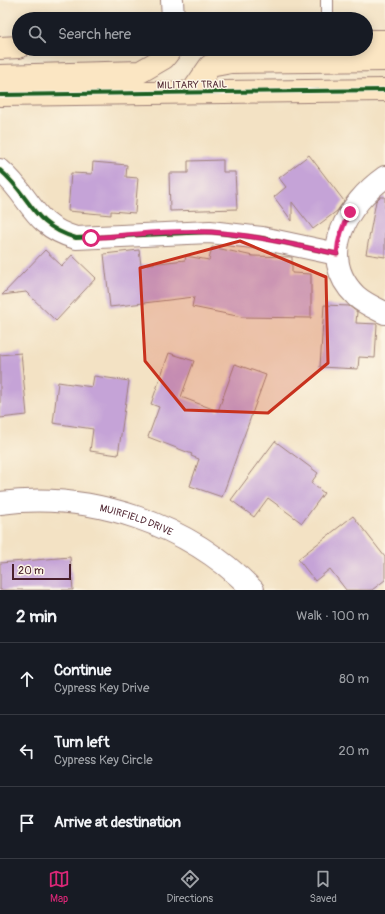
<!DOCTYPE html>
<meta charset="utf-8">
<style>
body{margin:0;font-family:Pangolin,sans-serif;background:#20242c;color:#f1f3f6}
.scale{position:absolute;left:12px;bottom:10px;width:59px;box-sizing:border-box;padding-left:4px;border:2px solid #4a1f2b;border-top:0;font-size:11px;line-height:14px;white-space:nowrap;color:#4a1f2b;-webkit-text-stroke:3px #fcf5e5;paint-order:stroke}
.stop{position:absolute;width:12px;height:12px;margin:-9px;border:3px solid #db2777;border-radius:50%;background:#fff}
.stop.end{background:#db2777;border-color:#fff;box-shadow:0 1px 4px #0008}
.list{margin:0;padding:0;list-style:none}
h2{display:flex;justify-content:space-between;align-items:center;height:52px;margin:0;padding:0 16px;font-size:17px}
h2 small{font-size:13px;font-weight:400;color:#9ea1a6}
.list li{display:grid;grid-template-columns:26px 1fr auto;gap:12px;align-items:center;box-sizing:border-box;height:72px;padding:0 16px;border-top:1px solid #363941}
.list b{display:block;font-size:15px;white-space:nowrap}
.list p{margin:0;font-size:13px;white-space:nowrap;color:#9ea1a6}
.list em{font-size:13px;font-style:normal;color:#9ea1a6}
.icon{flex:none;width:22px;height:22px;fill:none;stroke:currentColor;stroke-width:2;stroke-linecap:round;stroke-linejoin:round}
.map{position:relative;flex:none;width:385px;height:590px;overflow:hidden}
.search{position:absolute;background:#171b24;box-shadow:0 2px 10px #0003;left:12px;right:12px;top:12px;height:44px;display:flex;align-items:center;gap:10px;box-sizing:border-box;padding:0 14px;border-radius:22px;color:#9ea1a6;font-size:15px}
.sheet{height:268px;background:#171b24}
nav{display:flex;justify-content:space-around;align-items:center;box-sizing:border-box;height:56px;border-top:1px solid #363941;background:#171b24;font-size:11px;color:#9ea1a6}
nav a{display:grid;justify-items:center;gap:2px}
nav .on{color:#db2777}
.map>svg:first-child{display:block}
</style>
<div class="map">
<svg width="385" height="590" viewBox="0 0 385 590">
<rect width="100%" height="100%" fill="#fcf5e5"/>
<filter id="ink" filterUnits="userSpaceOnUse"><feTurbulence type="fractalNoise" baseFrequency=".025" numOctaves="2"/><feDisplacementMap in="SourceGraphic" scale="8" xChannelSelector="R" yChannelSelector="G"/><feConvolveMatrix kernelMatrix="1 2 1 2 8 2 1 2 1" color-interpolation-filters="sRGB"/></filter>
<filter id="wash" filterUnits="userSpaceOnUse"><feTurbulence type="fractalNoise" baseFrequency=".012" numOctaves="4" result="noise"/><feDisplacementMap in="SourceGraphic" scale="16" xChannelSelector="R" yChannelSelector="G"/><feGaussianBlur stdDeviation="0.9" result="paint"/><feColorMatrix in="noise" values="0 0 0 0 0 0 0 0 0 0 0 0 0 0 0 0 0 1.4 0 .05"/><feComposite in="paint" operator="in"/></filter>
<g filter="url(#wash)">
<rect width="100%" height="100%" fill="#f3e2c4"/>
<g id="blocks">
<path fill="#c5a3d7" d="M 309,155 L 344,201 L 337,211 L 313,229 L 292,202 L 292,221 L 274,197 L 286,187 L 279,178 Z
M 223,160 L 223,172 L 235,172 L 237,209 L 170,211 L 169,173 L 188,173 L 188,161 Z
M 93,162 L 127,165 L 126,177 L 138,178 L 135,213 L 111,211 L 111,215 L 68,211 L 71,173 L 92,174 Z
M 380,197 L 385,197 L 385,257 L 366,254 L 376,201 Z
M 212,247 L 253,256 L 292,257 L 292,273 L 311,274 L 311,318 L 242,317 L 192,307 L 194,297 L 110,307 L 104,254 L 139,250 L 141,265 L 185,260 L 186,256 L 209,260 Z
M 45,250 L 62,266 L 72,255 L 96,278 L 56,321 L 26,292 L 2,295 Z
M 324,305 L 349,306 L 357,312 L 356,323 L 377,324 L 375,358 L 359,357 L 358,369 L 320,367 Z
M 21,353 L 27,415 L 0,418 L 0,355 Z
M 169,353 L 194,361 L 181,397 L 218,411 L 235,364 L 266,375 L 222,497 L 190,486 L 199,459 L 191,456 L 192,454 L 148,437 L 159,407 L 151,404 Z
M 94,376 L 129,381 L 118,455 L 90,451 L 93,429 L 53,423 L 58,382 L 92,387 Z
M 275,441 L 318,473 L 311,483 L 324,493 L 302,523 L 268,498 L 254,517 L 231,500 Z
M 353,516 L 385,557 L 385,580 L 372,590 L 346,590 L 330,569 L 315,581 L 298,559 Z
M 70,557 L 73,590 L 0,590 L 0,563 Z"/>
</g>
</g>
<g filter="url(#ink)">
<use href="#blocks" fill-opacity="0" stroke="#9e8078" stroke-width="1"/>
<g fill="none" stroke-linecap="round" stroke-linejoin="round">
<g stroke="#9e8078" stroke-width="14">
<path id="service" d="M 327,0 L 327,19"/>
</g>
<g stroke="#9e8078" stroke-width="24">
<g id="minor">
<path d="M 172,0 L 173,19"/>
<path d="M 0,170 C 32,197 31,225 76,238 L 210,232 L 262,238 L 337,254"/>
<path d="M 385,177 C 348,203 315,256 356,296 C 365,304 375,308 385,313"/>
<path id="s1" d="M 0,503 C 91,491 189,524 253,590"/>
</g>
</g>
<g stroke="#9e8078" stroke-width="24">
<path id="secondary" d="M 366,41 L 385,41
M 0,48 L 19,47
M 0,76 L 140,72 L 164,58 L 171,49
M 192,92 L 210,66 L 231,62 L 385,60
M 0,95 L 385,90"/>
</g>
<use href="#service" stroke="#fff" stroke-width="12"/>
<use href="#minor" stroke="#fff" stroke-width="22"/>
<use href="#secondary" stroke="#fbe6c3" stroke-width="22"/>
<g stroke="#fcf5e5" stroke-width="6">
<path id="cycleway" d="M 0,95 L 385,90
M 0,170 C 32,197 31,225 76,238 L 210,232 L 262,238 L 337,254"/>
</g>
<use href="#cycleway" stroke="#1b5e20" stroke-width="4"/>
</g>
</g>
<g fill="none" stroke-linecap="round" stroke-linejoin="round" filter="url(#ink)">
<path stroke="#db2777" stroke-width="5" d="M 91,238 C 131,235 171,230 211,232 C 254,235 295,245 337,254 C 338,238 342,226 350,212"/>
</g>
<path fill="#c8321e" fill-opacity="0.2" stroke="#c8321e" stroke-width="3" stroke-linejoin="round" d="M 240,241 L 326,277 L 328,363 L 268,413 L 185,410 L 145,361 L 140,268 Z"/>
<g text-anchor="middle" stroke-width="3" stroke-linejoin="round" paint-order="stroke">
<g font-size="10" fill="#4a1f2b" stroke="#fcf5e5">
<text transform="translate(192 84) rotate(-1)" y="4">MILITARY TRAIL</text>
<text dy="4" stroke="none"><textPath href="#s1" startOffset="139">MUIRFIELD DRIVE</textPath></text>
</g>
</g>
</svg>
<div class="scale">20 m</div>
<div class="stop" style="left:91px;top:238px"></div>
<div class="stop end" style="left:350px;top:212px"></div>
<div class="search"><svg class="icon" aria-label="search" viewBox="0 0 24 24"><circle cx="10" cy="10" r="6"/><path d="M15 15l6 6"/></svg>Search here</div>
</div>
<section class="sheet">
<h2>2 min<small>Walk · 100 m</small></h2>
<ul class="list">
<li><svg class="icon" aria-label="ahead" viewBox="0 0 24 24"><path d="M12 20V5M6 11l6-6 6 6"/></svg><div><b>Continue</b><p>Cypress Key Drive</p></div><em>80 m</em></li>
<li><svg class="icon" aria-label="left" viewBox="0 0 24 24"><path d="M17 20v-9H6M10 6l-5 5 5 5"/></svg><div><b>Turn left</b><p>Cypress Key Circle</p></div><em>20 m</em></li>
<li><svg class="icon" aria-label="arrive" viewBox="0 0 24 24"><path d="M6 21V4h12l-3 4 3 4H6"/></svg><div><b>Arrive at destination</b></div></li>
</ul>
</section>
<nav>
<a class="on"><svg class="icon" aria-label="map" viewBox="0 0 24 24"><path d="M3 6l6-2 6 2 6-2v14l-6 2-6-2-6 2zM9 4v14M15 6v14"/></svg>Map</a>
<a><svg class="icon" aria-label="directions" viewBox="0 0 24 24"><path d="M12 3l9 9-9 9-9-9zM9 14v-3h6M13 9l2 2-2 2"/></svg>Directions</a>
<a><svg class="icon" aria-label="saved" viewBox="0 0 24 24"><path d="M7 4h10v16l-5-4-5 4z"/></svg>Saved</a>
</nav>
